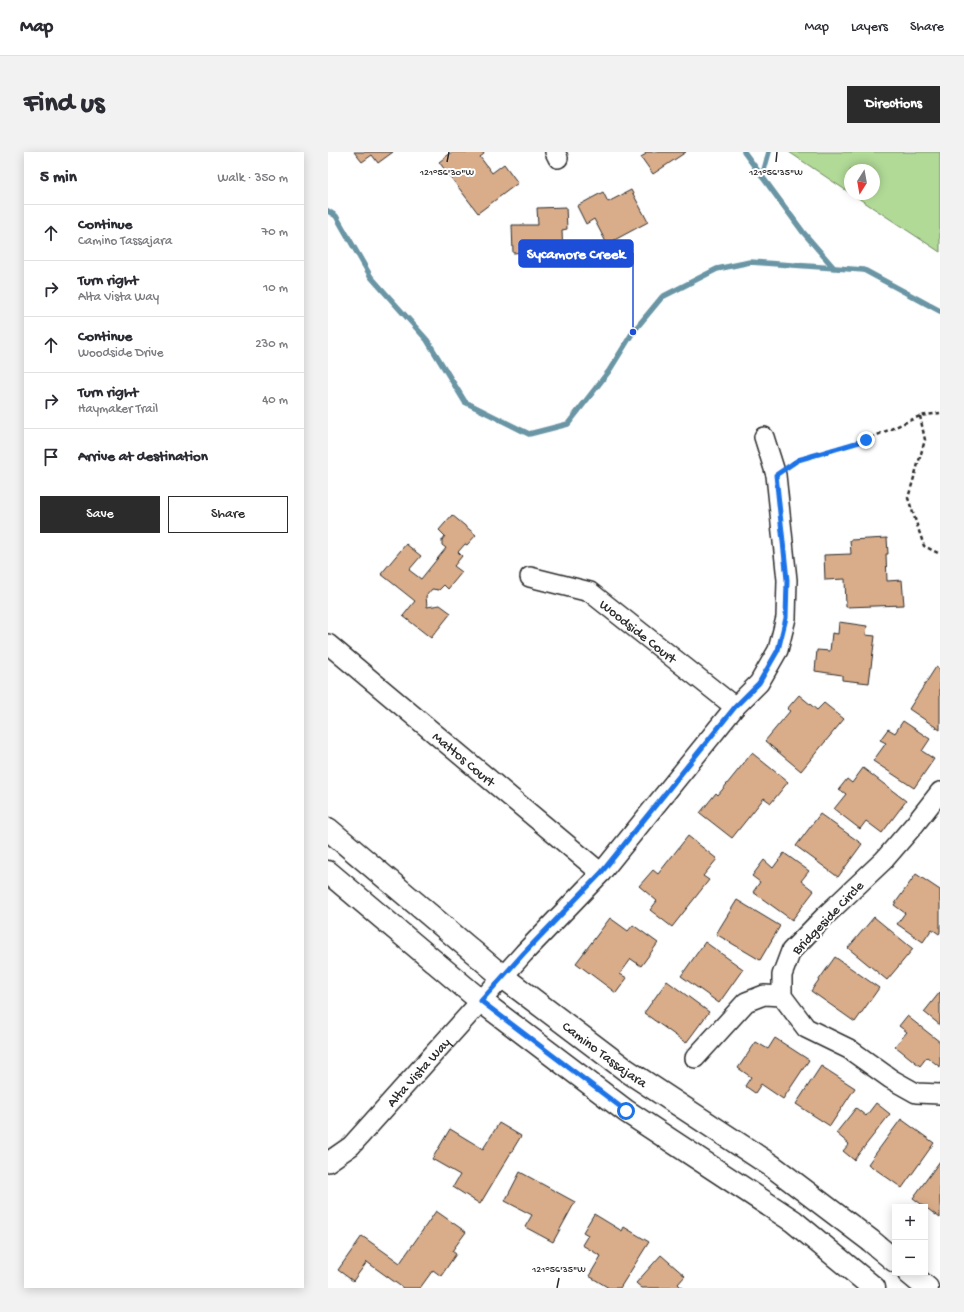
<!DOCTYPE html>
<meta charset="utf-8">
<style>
body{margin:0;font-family:"Gochi Hand",sans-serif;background:#f2f2f3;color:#2b2b33}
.controls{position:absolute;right:12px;bottom:12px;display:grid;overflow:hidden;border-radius:0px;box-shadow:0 2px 10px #0003}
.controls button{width:36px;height:36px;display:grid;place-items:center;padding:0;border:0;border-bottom:1px solid #e1e1e2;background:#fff;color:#2b2b33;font:20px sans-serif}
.compass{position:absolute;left:516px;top:12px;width:36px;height:36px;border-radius:50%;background:#fff;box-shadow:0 2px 10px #0003;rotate:191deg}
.stop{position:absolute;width:12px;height:12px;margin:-9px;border:3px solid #1a73e8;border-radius:50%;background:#fff}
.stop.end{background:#1a73e8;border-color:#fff;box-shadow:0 1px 4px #0008}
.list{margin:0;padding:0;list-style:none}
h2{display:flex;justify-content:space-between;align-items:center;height:52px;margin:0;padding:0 16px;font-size:17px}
h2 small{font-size:13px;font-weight:400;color:#7c7c81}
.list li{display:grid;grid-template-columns:26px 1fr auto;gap:12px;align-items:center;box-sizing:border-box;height:56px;padding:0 16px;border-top:1px solid #e1e1e2}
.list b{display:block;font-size:15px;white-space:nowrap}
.list p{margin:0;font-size:13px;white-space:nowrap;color:#7c7c81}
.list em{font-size:13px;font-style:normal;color:#7c7c81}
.actions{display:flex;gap:8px;padding:12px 16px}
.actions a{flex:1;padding:9px 0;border:1px solid #2b2b2b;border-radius:0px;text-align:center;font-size:14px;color:#2b2b2b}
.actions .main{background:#2b2b2b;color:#fff}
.icon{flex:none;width:22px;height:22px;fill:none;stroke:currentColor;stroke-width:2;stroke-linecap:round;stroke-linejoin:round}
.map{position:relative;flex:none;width:612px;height:1136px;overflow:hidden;border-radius:0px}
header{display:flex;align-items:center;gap:24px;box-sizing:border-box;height:56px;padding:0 20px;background:#fff;border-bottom:1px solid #e1e1e2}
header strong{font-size:19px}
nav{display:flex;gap:22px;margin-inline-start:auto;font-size:14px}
.intro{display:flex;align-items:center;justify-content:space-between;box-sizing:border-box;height:96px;padding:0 24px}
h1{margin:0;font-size:28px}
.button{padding:10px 18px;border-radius:0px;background:#2b2b2b;color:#fff;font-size:14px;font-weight:700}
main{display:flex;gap:24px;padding:0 24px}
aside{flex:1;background:#fff;border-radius:0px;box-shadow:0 2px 10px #0003}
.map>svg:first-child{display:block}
</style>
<header>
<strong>Map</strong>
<nav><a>Map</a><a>Layers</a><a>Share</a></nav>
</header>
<div class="intro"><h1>Find us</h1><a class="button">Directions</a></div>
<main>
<aside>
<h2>5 min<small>Walk · 350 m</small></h2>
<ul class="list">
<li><svg class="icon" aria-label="ahead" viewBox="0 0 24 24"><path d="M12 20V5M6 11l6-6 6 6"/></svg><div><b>Continue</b><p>Camino Tassajara</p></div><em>70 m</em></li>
<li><svg class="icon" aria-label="right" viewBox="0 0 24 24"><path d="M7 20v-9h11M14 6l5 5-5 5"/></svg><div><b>Turn right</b><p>Alta Vista Way</p></div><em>10 m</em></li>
<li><svg class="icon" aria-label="ahead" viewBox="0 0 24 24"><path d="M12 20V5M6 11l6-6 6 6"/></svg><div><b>Continue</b><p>Woodside Drive</p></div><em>230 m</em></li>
<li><svg class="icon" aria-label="right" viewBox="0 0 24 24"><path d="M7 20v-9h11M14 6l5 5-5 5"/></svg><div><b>Turn right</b><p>Haymaker Trail</p></div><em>40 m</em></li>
<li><svg class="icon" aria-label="arrive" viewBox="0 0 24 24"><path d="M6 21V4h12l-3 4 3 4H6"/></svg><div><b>Arrive at destination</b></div></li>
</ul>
<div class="actions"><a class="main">Save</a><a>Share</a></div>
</aside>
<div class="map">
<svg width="612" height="1136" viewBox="0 0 612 1136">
<rect width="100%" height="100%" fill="#fff"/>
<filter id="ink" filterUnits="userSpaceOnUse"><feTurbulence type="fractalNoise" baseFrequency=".025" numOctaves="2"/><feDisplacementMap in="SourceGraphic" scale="8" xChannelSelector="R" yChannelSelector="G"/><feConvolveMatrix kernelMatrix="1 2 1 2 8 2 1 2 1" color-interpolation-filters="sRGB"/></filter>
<g filter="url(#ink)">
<path fill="#b1da97" stroke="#6e8261" d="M 461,0 L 612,0 L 612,100 L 524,42 L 546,42 L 546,18 L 522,18 L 522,41 Z"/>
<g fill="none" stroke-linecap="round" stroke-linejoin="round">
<path stroke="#6995a4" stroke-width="5.5" d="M 416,0 L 475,80 L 506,116
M 434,25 L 441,0
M 0,59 L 8,64 L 43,125 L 99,188 L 137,250 L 201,282 L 240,272 L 281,219 L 305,180 L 334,145 L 389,117 L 422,110 L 536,118 L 612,159"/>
</g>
<path fill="#d9ad8a" stroke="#2b2b2b" d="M 26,0 L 65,0 L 50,11 L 44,3 L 34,10 Z
M 124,0 L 155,0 L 156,2 L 152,5 L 164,21 L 176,12 L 190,31 L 150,61 L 111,10 Z
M 316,0 L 358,0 L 325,22 L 313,5 L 318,2 Z
M 303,38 L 320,70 L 279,92 L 266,67 L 258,72 L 249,54 L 275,40 L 280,50 Z
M 238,55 L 239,77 L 234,78 L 235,104 L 198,106 L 198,100 L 185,101 L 184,73 L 210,73 L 209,56 Z
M 124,363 L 148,383 L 139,393 L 137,392 L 130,400 L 134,404 L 126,414 L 134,420 L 120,437 L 116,433 L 111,438 L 104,437 L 98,444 L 99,455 L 112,453 L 123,461 L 103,486 L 75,464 L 87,449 L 53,422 L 78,392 L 93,404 L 81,418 L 93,427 L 118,396 L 114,393 L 114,388 L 117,384 L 111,378 Z
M 559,386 L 560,402 L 558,402 L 559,429 L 574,428 L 576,453 L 518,455 L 517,427 L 497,428 L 496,403 L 523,402 L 522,388 Z
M 511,470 L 539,474 L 538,483 L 547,484 L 541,531 L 514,528 L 514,523 L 487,519 L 489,498 L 502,499 L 504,481 L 510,482 Z
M 608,515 L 612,518 L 612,578 L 581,557 Z
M 471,543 L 489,558 L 496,551 L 516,567 L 473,619 L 437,589 L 462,559 L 459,557 Z
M 575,569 L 602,587 L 594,599 L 606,607 L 586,636 L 545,609 L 558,591 L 552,588 L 560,577 L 567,581 Z
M 424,601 L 460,630 L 443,651 L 436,646 L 404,686 L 372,661 L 388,641 L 390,643 Z
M 535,616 L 578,649 L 554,681 L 538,669 L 532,677 L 506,657 L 518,642 L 511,637 L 519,627 L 524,631 Z
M 492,662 L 534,692 L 510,725 L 468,694 Z
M 360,684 L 389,707 L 375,724 L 381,728 L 344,775 L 322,758 L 329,749 L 311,734 L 325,718 L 330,722 Z
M 456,701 L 481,719 L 473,729 L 486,739 L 464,768 L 425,740 L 432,730 L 424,724 L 436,708 L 445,716 Z
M 588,722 L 612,738 L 612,780 L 611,782 L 604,777 L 595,790 L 569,772 L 577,761 L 566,753 Z
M 409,748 L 452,774 L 432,808 L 388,782 Z
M 546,765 L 585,797 L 559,828 L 520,796 Z
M 282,766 L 300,779 L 305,773 L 330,791 L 313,814 L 303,807 L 292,822 L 299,826 L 288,841 L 248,811 Z
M 377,790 L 415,817 L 391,851 L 353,824 Z
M 507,805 L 551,836 L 527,870 L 483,839 Z
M 339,829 L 381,860 L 358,891 L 316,861 Z
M 612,840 L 612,873 L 596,860 Z
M 579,864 L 612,890 L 612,915 L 599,905 L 592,914 L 567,894 L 579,880 L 571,874 Z
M 447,886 L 481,908 L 455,947 L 433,932 L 427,941 L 417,934 L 423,925 L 410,916 L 428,890 L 440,897 Z
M 493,914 L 527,936 L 502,974 L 468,952 Z
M 548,951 L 562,962 L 526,1008 L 515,999 L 521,992 L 508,981 L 528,956 L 538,964 Z
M 573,967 L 606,991 L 574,1036 L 540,1012 Z
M 171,971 L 193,984 L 152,1052 L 125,1035 L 132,1023 L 104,1007 L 122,977 L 155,997 Z
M 612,1009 L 612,1066 L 585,1046 Z
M 192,1020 L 247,1050 L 225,1090 L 197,1075 L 204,1063 L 177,1049 Z
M 108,1059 L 138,1080 L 124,1099 L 128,1102 L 113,1124 L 105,1118 L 92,1136 L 75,1136 L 39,1110 L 25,1129 L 10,1118 L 34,1084 L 72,1111 Z
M 266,1062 L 294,1079 L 296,1075 L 321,1090 L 292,1136 L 281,1136 L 261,1124 L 273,1104 L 254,1093 L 260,1083 L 255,1080 Z
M 333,1103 L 357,1124 L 350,1132 L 354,1136 L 314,1136 L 308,1131 Z"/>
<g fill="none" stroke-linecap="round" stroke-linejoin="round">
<g stroke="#2b2b2b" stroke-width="22">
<g id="street">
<path d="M 227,0 L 230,6"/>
<path id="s1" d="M 202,425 L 262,440 L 407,555"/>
<path id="s2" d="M 0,492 L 273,721"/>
<path d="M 612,640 L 587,672 L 556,708 L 498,763 L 463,799 L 454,823 L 454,844 L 478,876 L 521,897 L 563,927 L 588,941 L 612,942"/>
<path d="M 367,906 L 418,850 L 436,843 L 454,844"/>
<path id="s3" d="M 0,1010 L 23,994 L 196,801 L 273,721 L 407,555 L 431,531 L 450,498 L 458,466 L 459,428 L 448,323 L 436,285"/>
</g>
</g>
<g stroke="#2b2b2b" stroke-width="25">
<g id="secondary">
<path id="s4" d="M 0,677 L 175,825 L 298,918 L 444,1014 L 543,1089 L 567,1109"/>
<path d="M 0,720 L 153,849 L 298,959 L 465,1069 L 546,1136"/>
<path d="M 581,1121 L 599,1136"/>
</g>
</g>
<path stroke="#2b2b2b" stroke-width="2.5" stroke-dasharray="4 3" stroke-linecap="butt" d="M 592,264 L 597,288 L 580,346 L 596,394 L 612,402
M 464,312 L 469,308 L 538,288 L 592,264 L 612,261"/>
<use href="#street" stroke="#fff" stroke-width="19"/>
<use href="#secondary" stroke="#fff" stroke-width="22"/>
</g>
</g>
<g fill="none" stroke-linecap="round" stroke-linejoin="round" filter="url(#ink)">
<path stroke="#1a73e8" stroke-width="5" d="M 298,959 L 153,849 L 196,801 L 273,721 L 407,555 L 431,531 L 450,498 L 458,466 L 459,428 L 448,323 L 470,308 L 538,288"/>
</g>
<path fill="none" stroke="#2b2b2b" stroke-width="1.5" d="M 119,10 L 121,0M 448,10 L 449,0M 229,1136 L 231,1126"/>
<g text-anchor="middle" stroke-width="4" stroke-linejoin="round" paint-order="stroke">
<g font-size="14" fill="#2b2b2b" stroke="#fff">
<text dy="5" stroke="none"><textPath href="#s1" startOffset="124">Woodside Court</textPath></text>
<text dy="5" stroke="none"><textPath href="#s2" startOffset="178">Mattos Court</textPath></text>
<text transform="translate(499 765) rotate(-46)" y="5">Bridgeside Circle</text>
<text dy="5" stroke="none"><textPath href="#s4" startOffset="357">Camino Tassajara</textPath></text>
<text dy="5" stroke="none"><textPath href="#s3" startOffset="128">Alta Vista Way</textPath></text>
</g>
</g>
<g font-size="10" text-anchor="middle" fill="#2b2b2b" stroke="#fff" stroke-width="4" stroke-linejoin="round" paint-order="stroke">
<text x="119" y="23">121°56'30"W</text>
<text x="448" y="23">121°56'35"W</text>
<text x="231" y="1120">121°56'35"W</text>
</g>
<path fill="none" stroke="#1d4ed8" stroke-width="1.5" d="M305 180L305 101"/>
<circle fill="#1d4ed8" stroke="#fff" stroke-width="1.5" cx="305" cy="180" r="4"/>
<rect fill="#1d4ed8" stroke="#1d4ed8" stroke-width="1.5" x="191" y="88" width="114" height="27" rx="4"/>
<g font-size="15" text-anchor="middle" font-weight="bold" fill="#fff">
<text x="248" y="106">Sycamore Creek</text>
</g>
</svg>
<div class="controls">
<button>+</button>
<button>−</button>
</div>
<svg class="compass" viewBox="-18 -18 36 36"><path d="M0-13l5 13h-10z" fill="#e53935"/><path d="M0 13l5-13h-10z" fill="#7c7c81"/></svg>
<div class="stop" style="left:298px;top:959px"></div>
<div class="stop end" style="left:538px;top:288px"></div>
</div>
</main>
